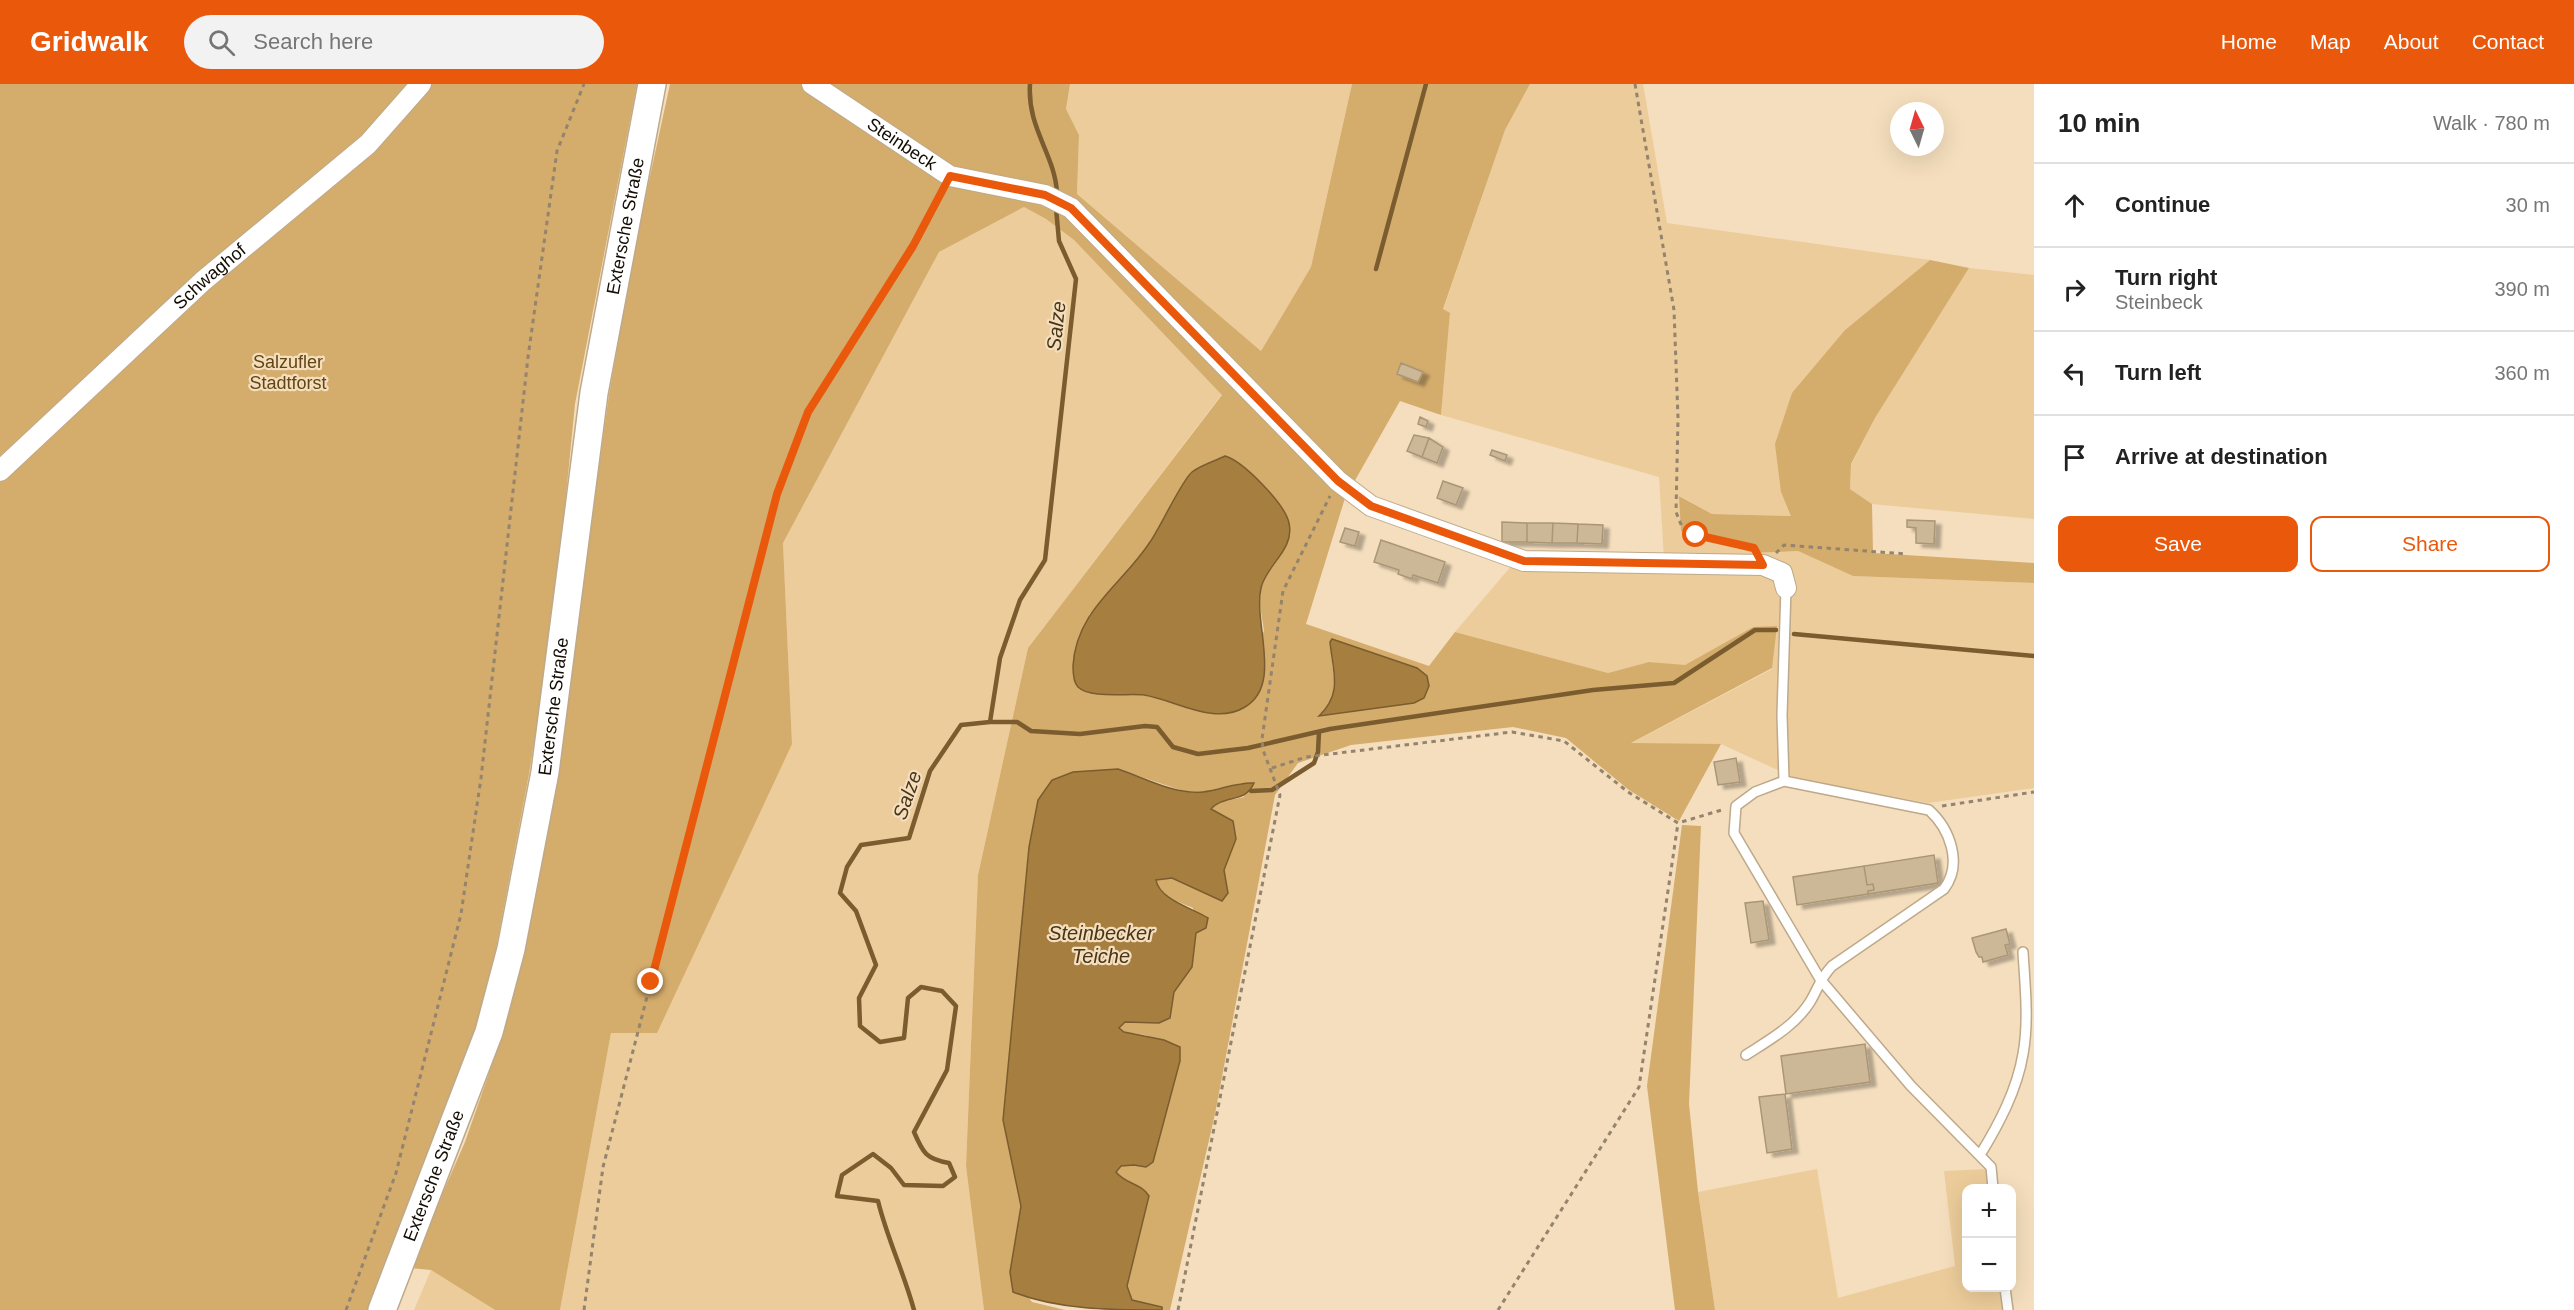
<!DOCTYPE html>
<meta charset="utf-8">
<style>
body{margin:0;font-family:Helvetica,sans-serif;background:#f2f2f2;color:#222}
.controls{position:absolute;right:18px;bottom:18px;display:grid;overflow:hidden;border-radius:12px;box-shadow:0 6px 24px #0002}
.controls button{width:54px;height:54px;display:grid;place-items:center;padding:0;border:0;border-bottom:2px solid #e0e0e0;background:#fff;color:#222;font:30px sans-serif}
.compass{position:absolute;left:1890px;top:18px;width:54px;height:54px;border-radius:50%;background:#fff;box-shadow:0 6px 24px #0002;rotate:355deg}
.stop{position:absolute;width:18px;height:18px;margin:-14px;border:4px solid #ea580c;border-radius:50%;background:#fff}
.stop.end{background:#ea580c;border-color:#fff;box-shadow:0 2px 6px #0008}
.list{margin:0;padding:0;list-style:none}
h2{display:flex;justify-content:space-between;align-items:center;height:78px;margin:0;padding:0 24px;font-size:26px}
h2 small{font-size:20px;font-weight:400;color:#767676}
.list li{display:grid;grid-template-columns:39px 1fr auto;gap:18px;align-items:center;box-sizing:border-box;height:84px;padding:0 24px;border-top:2px solid #e0e0e0}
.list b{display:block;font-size:22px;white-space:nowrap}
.list p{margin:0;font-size:20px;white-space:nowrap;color:#767676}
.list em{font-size:20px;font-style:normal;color:#767676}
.actions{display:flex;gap:12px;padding:18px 24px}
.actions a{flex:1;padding:14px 0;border:2px solid #ea580c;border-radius:12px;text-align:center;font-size:21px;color:#ea580c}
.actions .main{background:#ea580c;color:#fff}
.icon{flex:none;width:33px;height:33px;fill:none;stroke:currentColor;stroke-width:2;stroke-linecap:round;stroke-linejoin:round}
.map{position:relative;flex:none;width:2034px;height:1226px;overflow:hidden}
header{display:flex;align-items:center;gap:36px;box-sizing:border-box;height:84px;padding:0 30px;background:#ea580c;color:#fff}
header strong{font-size:28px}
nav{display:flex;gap:33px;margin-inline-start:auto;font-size:21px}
.search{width:420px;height:54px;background:#f2f2f2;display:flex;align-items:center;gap:15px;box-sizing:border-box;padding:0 21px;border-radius:33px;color:#767676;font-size:22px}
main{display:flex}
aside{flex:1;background:#fff}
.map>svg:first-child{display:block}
</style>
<header>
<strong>Gridwalk</strong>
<div class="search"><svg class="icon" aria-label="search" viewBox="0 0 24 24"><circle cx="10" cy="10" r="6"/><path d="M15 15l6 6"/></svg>Search here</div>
<nav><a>Home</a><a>Map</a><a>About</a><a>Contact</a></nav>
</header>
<main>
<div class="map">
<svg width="2034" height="1226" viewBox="0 0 2034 1226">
<defs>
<filter id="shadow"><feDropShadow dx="6" dy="4" stdDeviation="1.5" flood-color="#0004"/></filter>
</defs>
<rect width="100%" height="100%" fill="#f4debd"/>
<path fill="#eccc9a" d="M 1070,0 L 1352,0 L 1311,183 L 1261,267 L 1077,110 L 1079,51 L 1066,25 Z
M 1530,0 L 1643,0 L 1667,139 L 1930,176 L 1845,246 L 1781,408 L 1792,432 L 1712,430 L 1680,412 L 1681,447 L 1754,469 L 1798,467 L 1853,492 L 2034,499 L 2034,704 L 1928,719 L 1795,694 L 1721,660 L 1630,660 L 1772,585 L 1753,543 L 1685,582 L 1649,578 L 1608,589 L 1455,548 L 1513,480 L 1664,475 L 1659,393 L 1441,331 L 1450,229 L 1443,226 L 1505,46 Z
M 1024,123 L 1046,135 L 1074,156 L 1222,310 L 1028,564 L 978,791 L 966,1082 L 984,1226 L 560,1226 L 611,949 L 792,660 L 783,459 L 939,168 Z
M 1969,184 L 2034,191 L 2034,435 L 1872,420 L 1850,405 L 1851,381 L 1875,334 Z
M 1817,1085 L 1838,1214 L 1955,1182 L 1944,1087 L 1988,1085 L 1990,1104 L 1966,1104 L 1966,1204 L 2001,1204 L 2004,1226 L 1715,1226 L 1698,1108 Z
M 431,1186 L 495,1226 L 414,1226 Z"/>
<path fill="#d4ac6c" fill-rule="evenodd" d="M 0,0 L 637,0 L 575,320 L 554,533 L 529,690 L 482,939 L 373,1226 L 0,1226 Z
M 670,0 L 1070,0 L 1066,25 L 1079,51 L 1077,110 L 1261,267 L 1311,183 L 1352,0 L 1530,0 L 1505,46 L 1443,225 L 1450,229 L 1441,331 L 1400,317 L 1345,414 L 1306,540 L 1429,582 L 1455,548 L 1608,589 L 1649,578 L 1685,581 L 1753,543 L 1777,542 L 1772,584 L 1631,659 L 1721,660 L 1679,737 L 1629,706 L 1566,654 L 1513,643 L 1351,661 L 1298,679 L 1275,711 L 1215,1030 L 1170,1226 L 1162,1226 L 1161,1223 L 1132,1216 L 1127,1202 L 1149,1112 C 1141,1099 1125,1099 1115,1088 L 1121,1082 L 1134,1081 L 1146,1083 L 1155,1072 L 1180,977 L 1180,964 L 1145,951 L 1124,948 L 1119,945 L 1125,938 L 1159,939 L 1170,934 L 1174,908 L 1192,883 L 1196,848 L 1193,824 C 1179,818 1159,812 1156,795 L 1172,794 L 1228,809 L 1224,786 L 1236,755 L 1233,737 L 1211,726 L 1217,719 L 1244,713 L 1242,699 L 1203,708 L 1183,707 L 1118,685 L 1038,716 L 1029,763 L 1003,1036 L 1021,1122 L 1010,1188 L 1032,1218 L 1065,1226 L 984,1226 L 966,1082 L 978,791 L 1028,564 L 1222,311 L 1074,156 L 1046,135 L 1024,123 L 939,168 L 783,459 L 792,660 L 657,949 L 611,949 L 560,1226 L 495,1226 L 431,1186 L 410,1184 L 465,1058 L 493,978 L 522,874 L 571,583 L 609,311 L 635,162 ZM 1191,389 L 1282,470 L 1266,492 L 1261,504 L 1260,521 L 1264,547 L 1218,629 C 1197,627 1184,621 1164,615 C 1142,609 1120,610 1098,610 L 1089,531 L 1150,459 ZM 1332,555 L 1417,584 L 1427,592 L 1320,631 L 1331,621 L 1335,604 L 1330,558 Z
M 1930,176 L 1969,184 L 1875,334 L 1851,380 L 1850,405 L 1872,420 L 1873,469 L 2034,479 L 2034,499 L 1853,492 L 1798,467 L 1754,469 L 1681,447 L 1679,412 L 1712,430 L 1791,432 L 1781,408 L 1775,360 L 1792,309 L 1845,246 Z
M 1682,741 L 1701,742 L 1689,1020 L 1698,1108 L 1715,1226 L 1675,1226 L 1647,1002 Z"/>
<path fill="#a67f40" stroke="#7a5c2e" stroke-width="1.5" d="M 1225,372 C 1243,377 1285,420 1289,439 C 1295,466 1266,481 1261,504 C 1253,539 1283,601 1245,623 C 1214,642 1176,616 1144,611 C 1128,609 1090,615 1078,603 C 1073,598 1073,588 1073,582 C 1076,526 1122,501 1150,458 C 1160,444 1182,396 1192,388 C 1201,381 1215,377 1225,372 Z
M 1332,555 L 1417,584 L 1427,592 L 1429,602 L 1424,614 L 1414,619 L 1319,632 C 1343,609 1333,588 1330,558 Z
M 1118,685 C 1145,694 1175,711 1203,708 C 1221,706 1236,698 1254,699 C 1245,720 1224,710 1211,725 L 1233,737 L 1236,755 L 1224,786 L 1228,809 L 1222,817 L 1172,794 L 1156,796 C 1159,815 1192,824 1208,834 L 1206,844 L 1196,849 L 1192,883 L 1174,908 L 1170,934 L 1159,939 L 1125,938 L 1119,944 L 1124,948 L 1164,956 L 1180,963 L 1180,977 L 1153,1078 L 1146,1083 L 1134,1081 L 1121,1082 L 1116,1088 C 1125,1100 1141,1099 1149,1112 L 1127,1202 L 1132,1216 L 1162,1223 L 1162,1226 C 1112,1226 1058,1226 1013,1208 L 1010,1188 L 1021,1122 L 1003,1036 L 1029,763 L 1038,716 L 1052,696 L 1073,688 Z"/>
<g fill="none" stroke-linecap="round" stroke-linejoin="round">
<path stroke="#7a5c2e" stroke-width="4.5" d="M 1030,0 C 1027,45 1055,70 1057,109
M 1376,185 L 1426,0
M 1794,550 L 2034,572
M 990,638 L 1017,638 L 1031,647 L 1080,650 L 1145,642 L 1157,643 L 1173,663 L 1198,670 L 1248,664 L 1330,645 L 1593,606 L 1674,599 L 1755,546 L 1776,546
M 1251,707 L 1272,706 L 1314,679 L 1318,668 L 1319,648
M 914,1226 C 904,1189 887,1154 878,1117 L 837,1112 L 842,1091 L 873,1070 L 891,1084 L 904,1101 L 943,1102 L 955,1093 L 949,1079 C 926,1075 923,1069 914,1048 L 947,986 L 956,922 L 942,907 L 921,903 L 908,914 L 904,954 L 880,958 L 860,942 L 859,914 L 876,881 L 856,827 L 840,809 L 847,783 L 861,761 L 909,754 L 930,687 L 961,641 L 990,638 L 1000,574 L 1020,516 L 1045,476 L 1076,195 L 1059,157 L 1056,124"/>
</g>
<path fill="#ccb797" stroke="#aa9676" stroke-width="1.5" filter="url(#shadow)" d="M 1401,279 L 1423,288 L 1418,298 L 1397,290 Z
M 1420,333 L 1428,337 L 1426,343 L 1418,340 Z
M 1414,351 L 1429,354 L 1422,373 L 1407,367 Z
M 1429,354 L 1443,363 L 1437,379 L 1422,373 Z
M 1492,366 L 1507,371 L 1505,377 L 1490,371 Z
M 1443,397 L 1463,404 L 1456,421 L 1437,414 Z
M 1907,436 L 1935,437 L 1934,460 L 1916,459 L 1916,444 L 1907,443 Z
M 1502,438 L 1527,439 L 1527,458 L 1502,458 Z
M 1527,439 L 1553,439 L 1552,459 L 1527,458 Z
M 1553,439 L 1578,440 L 1577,459 L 1552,459 Z
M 1578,440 L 1603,441 L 1602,460 L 1577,459 Z
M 1345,444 L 1359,448 L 1355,462 L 1340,458 Z
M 1381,456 L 1445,478 L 1438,499 L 1413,491 L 1412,495 L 1398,490 L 1399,486 L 1374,478 Z
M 1736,674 L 1740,698 L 1718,701 L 1714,678 Z
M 1934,771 L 1938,799 L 1868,810 L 1868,807 L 1874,806 L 1873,800 L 1867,801 L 1864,782 Z
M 1864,782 L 1867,801 L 1873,800 L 1874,806 L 1868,807 L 1868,810 L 1797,821 L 1793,793 Z
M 1763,817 L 1769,856 L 1751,859 L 1745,819 Z
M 2006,845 L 2010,860 L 2005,861 L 2008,871 L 1983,878 L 1982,873 L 1979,873 L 1976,868 L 1972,854 Z
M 1865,960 L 1870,998 L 1786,1010 L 1781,972 Z
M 1785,1010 L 1792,1065 L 1767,1069 L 1759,1013 Z"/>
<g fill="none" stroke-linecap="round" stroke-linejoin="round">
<g stroke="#bea98a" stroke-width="12">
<path id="lane" d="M 1784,697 L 1782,631 L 1786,504
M 1746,971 C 1769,956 1795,942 1810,918 C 1819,903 1819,896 1832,882 L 1944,805 C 1963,780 1950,745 1929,726 L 1784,697 L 1755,708 L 1736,722 L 1734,749 L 1820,895 L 1911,1002 L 1991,1083 L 1993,1104
M 1980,1071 C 1999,1040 2017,1006 2023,970 C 2029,937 2025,901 2023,868
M 2005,1204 L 2008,1226"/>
</g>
<g stroke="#bea98a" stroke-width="22">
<g id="street">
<path id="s1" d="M 812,0 L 950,92 L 1045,111 L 1071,124 L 1338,397 L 1371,422 L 1524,477 L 1763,481 L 1782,489 L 1786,504"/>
<path id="s2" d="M 0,387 L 203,197 L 368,60 L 421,0"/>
</g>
</g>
<g stroke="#bea98a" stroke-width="30">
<g id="secondary">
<path id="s3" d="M 382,1226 L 489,948 L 511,865 L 545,688 L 594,309 L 652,0"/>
</g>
</g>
<path stroke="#94846d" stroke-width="3" stroke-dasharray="4.5 4.5" stroke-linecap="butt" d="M 1635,0 L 1674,226 L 1678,334 L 1676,428 L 1682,443 L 1696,451 L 1736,462
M 1776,469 L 1784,461 L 1907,470
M 1272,684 L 1306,673 L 1512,648 L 1564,657 L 1628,708 L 1678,739 L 1725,725
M 1942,722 L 2034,708
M 346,1226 L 396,1089 L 461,830 L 481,694 L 528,273 L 557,67 L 584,0
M 584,1226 L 603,1083 L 777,410 L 808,328 L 913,162 L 942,106
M 1178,1226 L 1280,711 L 1263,666 L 1262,655 L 1283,507 L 1330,412
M 1498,1226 L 1639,1003 L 1678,739"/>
<use href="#lane" stroke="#fff" stroke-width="9"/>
<use href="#street" stroke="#fff" stroke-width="20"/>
<use href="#secondary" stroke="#fff" stroke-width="27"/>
</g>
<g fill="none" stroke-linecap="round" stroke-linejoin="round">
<path stroke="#ea580c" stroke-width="8" d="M 651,898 L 777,410 L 808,328 L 913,162 L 950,92 L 1045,111 L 1071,124 L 1338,397 L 1371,422 L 1524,477 L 1763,481 L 1754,464 L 1696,451"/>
</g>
<g text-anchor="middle" stroke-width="4.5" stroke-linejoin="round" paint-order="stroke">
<g font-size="18" fill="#130c03" stroke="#f4debd">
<text dy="6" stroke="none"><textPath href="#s1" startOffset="108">Steinbeck</textPath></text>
<text dy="6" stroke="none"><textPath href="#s3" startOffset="1116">Extersche Straße</textPath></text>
<text dy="6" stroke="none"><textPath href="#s2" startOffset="286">Schwaghof</textPath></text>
<text dy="6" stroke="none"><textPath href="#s3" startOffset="630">Extersche Straße</textPath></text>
<text dy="6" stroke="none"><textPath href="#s3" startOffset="144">Extersche Straße</textPath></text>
</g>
<g font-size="18" fill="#614514" stroke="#f4debd">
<text x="288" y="284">Salzufler<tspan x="288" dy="21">Stadtforst</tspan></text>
</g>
<g font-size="20" font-style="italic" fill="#463518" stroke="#f4debd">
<text transform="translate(1056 242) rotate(-84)" y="7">Salze</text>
<text transform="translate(907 711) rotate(-71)" y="7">Salze</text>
<text x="1101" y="856">Steinbecker<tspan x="1101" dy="23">Teiche</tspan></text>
</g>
</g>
</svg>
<div class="controls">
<button>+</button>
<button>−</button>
</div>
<svg class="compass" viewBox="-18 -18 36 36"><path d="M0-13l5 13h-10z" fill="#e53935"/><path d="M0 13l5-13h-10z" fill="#767676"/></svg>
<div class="stop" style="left:1696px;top:451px"></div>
<div class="stop end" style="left:651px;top:898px"></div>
</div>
<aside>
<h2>10 min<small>Walk · 780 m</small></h2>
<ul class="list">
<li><svg class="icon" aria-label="ahead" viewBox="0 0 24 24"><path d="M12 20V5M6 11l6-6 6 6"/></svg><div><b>Continue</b></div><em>30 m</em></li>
<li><svg class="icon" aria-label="right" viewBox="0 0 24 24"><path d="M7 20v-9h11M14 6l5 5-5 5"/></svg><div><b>Turn right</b><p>Steinbeck</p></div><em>390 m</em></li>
<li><svg class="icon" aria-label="left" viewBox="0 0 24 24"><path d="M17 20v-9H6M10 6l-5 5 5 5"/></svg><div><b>Turn left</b></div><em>360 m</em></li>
<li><svg class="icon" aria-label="arrive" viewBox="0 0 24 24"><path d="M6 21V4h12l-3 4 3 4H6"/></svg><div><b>Arrive at destination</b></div></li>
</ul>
<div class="actions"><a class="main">Save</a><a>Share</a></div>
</aside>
</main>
